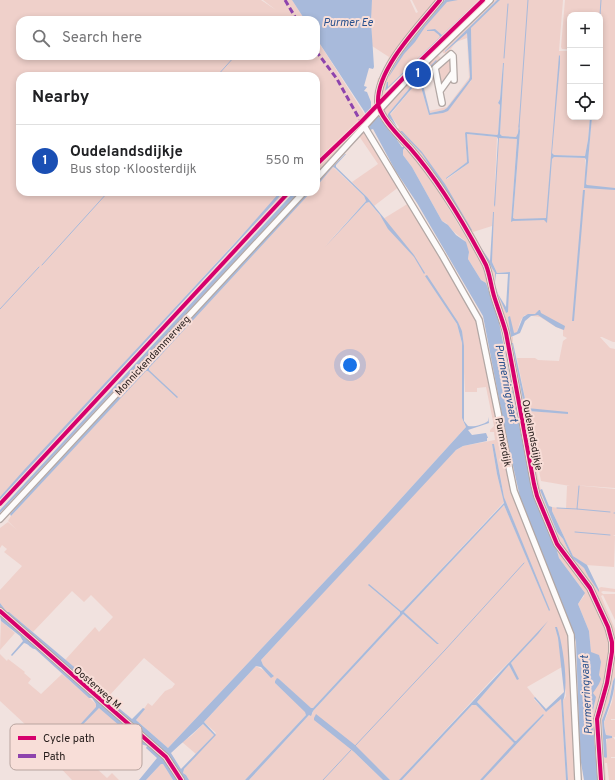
<!DOCTYPE html>
<meta charset="utf-8">
<style>
body{margin:0;font-family:Overpass,sans-serif;background:#f6f6f6;color:#202124}
.controls{position:absolute;right:12px;top:12px;display:grid;overflow:hidden;border-radius:8px;box-shadow:0 2px 6px #0003}
.controls button{width:36px;height:36px;display:grid;place-items:center;padding:0;border:0;border-bottom:1px solid #e0e0e0;background:#fff;color:#202124;font:20px sans-serif}
.you{position:absolute;left:350px;top:365px;width:14px;height:14px;margin:-10px;border:3px solid #fff;border-radius:50%;background:#1a73e8;box-shadow:0 0 0 6px #1a73e833}
.badge{display:grid;place-items:center;width:26px;height:26px;border-radius:50%;background:#d93025;color:#fff;font-size:13px;font-weight:700}
.pin{position:absolute;translate:-50% -50%;border:2px solid #fff;box-shadow:0 1px 4px #0006}
.list{margin:0;padding:0;list-style:none}
h2{display:flex;justify-content:space-between;align-items:center;height:52px;margin:0;padding:0 16px;font-size:17px}
h2 small{font-size:13px;font-weight:400;color:#757577}
.list li{display:grid;grid-template-columns:26px 1fr auto;gap:12px;align-items:center;box-sizing:border-box;height:72px;padding:0 16px;border-top:1px solid #e0e0e0}
.list b{display:block;font-size:15px;white-space:nowrap}
.list p{margin:0;font-size:13px;white-space:nowrap;color:#757577}
.list em{font-size:13px;font-style:normal;color:#757577}
.icon{flex:none;width:22px;height:22px;fill:none;stroke:currentColor;stroke-width:2;stroke-linecap:round;stroke-linejoin:round}
.map{position:relative;flex:none;width:615px;height:780px;overflow:hidden}
.search{position:absolute;background:#fff;box-shadow:0 2px 6px #0003;left:16px;top:16px;width:304px;height:44px;display:flex;align-items:center;gap:10px;box-sizing:border-box;padding:0 14px;border-radius:12px;color:#757577;font-size:15px}
.panel{position:absolute;background:#fff;box-shadow:0 2px 6px #0003;left:16px;top:72px;width:304px;height:124px;border-radius:12px}
.map>svg:first-child{display:block}
</style>
<div class="map">
<svg width="615" height="780" viewBox="0 0 615 780">
<rect width="100%" height="100%" fill="#f1e2df"/>
<path fill="#efd0ca" fill-rule="evenodd" d="M 0,0 L 261,0 L 276,10 L 263,0 L 292,0 L 305,20 L 20,20 L 20,56 L 316,56 L 316,38 L 365,115 L 316,162 L 316,76 L 20,76 L 20,192 L 288,192 L 255,228 L 252,224 L 0,497 Z
M 372,0 L 410,0 L 416,13 L 418,12 L 412,0 L 438,0 L 395,53 L 375,105 L 375,95 L 378,78 L 380,78 L 389,57 L 372,46 L 371,8 Z
M 441,0 L 479,0 L 385,91 L 387,94 L 379,102 L 379,96 L 389,67 Z
M 493,0 L 497,0 L 445,51 L 445,52 L 466,33 L 467,33 L 470,79 L 447,108 L 444,110 L 430,113 L 421,77 L 436,60 L 413,84 L 388,114 L 393,124 L 397,127 L 394,129 L 383,112 L 384,109 L 437,55 L 440,57 L 441,60 L 434,72 L 424,74 L 422,77 L 429,111 L 447,107 L 469,78 L 467,38 L 456,42 L 447,54 L 443,53 L 442,49 Z
M 500,0 L 563,0 L 559,51 L 570,51 L 570,117 L 590,117 L 588,140 L 585,156 L 554,155 L 552,153 L 559,55 L 549,196 L 552,159 L 554,157 L 585,158 L 586,182 L 592,117 L 600,117 L 600,15 L 570,15 L 570,49 L 562,49 L 561,47 L 565,0 L 615,0 L 615,342 L 613,342 L 602,337 L 600,337 L 610,348 L 615,349 L 615,488 L 573,485 L 615,489 L 615,535 L 613,536 L 615,536 L 614,567 L 586,565 L 573,556 L 552,511 L 552,507 L 566,509 L 567,486 L 570,486 L 541,481 L 536,456 L 534,457 L 542,496 L 557,532 L 563,539 L 572,558 L 584,568 L 588,576 L 600,591 L 599,588 L 601,587 L 615,589 L 615,592 L 603,591 L 601,592 L 603,594 L 615,594 L 615,620 L 603,595 L 601,596 L 615,629 L 615,677 C 610,685 611,694 609,702 C 606,710 602,716 602,724 L 604,757 L 607,739 L 611,738 L 612,736 L 606,735 L 604,723 L 612,702 L 615,684 L 615,719 L 611,719 L 611,720 L 615,720 L 615,737 L 613,737 L 615,740 L 615,757 L 611,757 L 611,758 L 615,758 L 615,780 L 609,780 L 607,763 L 605,763 L 606,780 L 602,780 L 597,722 L 613,648 L 596,599 L 598,596 L 598,594 L 593,593 L 559,544 L 535,484 L 496,299 L 494,285 L 495,285 L 496,290 L 506,313 L 508,309 L 510,272 L 497,273 L 492,262 L 493,212 L 492,226 L 473,232 L 495,273 L 495,282 L 493,282 L 439,182 L 428,165 L 397,131 L 399,127 L 390,115 L 419,80 L 429,115 L 443,113 L 471,81 L 472,74 L 471,28 ZM 503,63 L 504,63 L 500,134 L 502,136 L 516,137 L 518,133 L 519,126 L 520,131 L 513,218 L 511,222 L 517,139 L 499,137 L 494,206 L 497,137 L 467,134 L 469,163 L 447,179 L 446,178 L 467,162 L 465,133 L 497,135 L 498,134 L 500,105 L 498,103 L 500,99 ZM 525,315 L 540,317 L 556,327 L 563,330 L 563,336 L 567,338 L 563,341 L 559,361 L 538,360 L 535,358 L 517,358 L 527,408 L 559,413 L 528,411 L 536,447 L 535,452 L 533,451 L 512,345 L 513,343 L 513,337 L 511,337 L 510,317 L 513,334 L 517,332 C 519,326 520,319 525,315 Z
M 451,58 L 452,72 L 442,85 L 441,85 L 437,70 L 440,65 L 442,67 L 446,62 L 445,60 Z
M 360,125 L 361,126 L 316,173 L 316,166 Z
M 365,131 L 400,186 L 374,206 L 367,197 L 352,182 L 378,164 L 359,136 Z
M 404,149 L 411,154 L 424,171 L 441,196 L 481,262 L 488,282 L 488,291 L 486,283 L 481,280 L 468,259 L 469,254 L 464,240 L 454,232 L 446,223 L 442,221 L 412,167 L 403,155 L 402,152 Z
M 333,167 L 364,196 L 366,201 L 325,246 L 366,203 L 369,202 L 383,219 L 409,203 L 477,317 L 507,467 L 569,636 L 578,780 L 568,780 L 563,701 L 566,696 L 557,627 L 556,628 L 558,638 L 562,667 L 527,687 L 535,697 L 534,699 L 546,712 L 561,699 L 566,780 L 483,780 L 544,715 L 543,714 L 516,741 L 515,741 L 477,702 L 509,665 L 514,674 L 515,672 L 511,663 L 538,634 L 497,674 L 399,780 L 390,780 L 378,768 L 353,751 L 383,780 L 249,780 L 309,715 L 313,713 L 313,711 L 403,614 L 438,644 L 405,613 L 404,612 L 504,505 L 549,610 L 504,497 L 494,444 L 492,444 L 497,474 L 504,502 L 403,610 L 401,611 L 368,585 L 400,612 L 400,614 L 313,708 L 311,709 L 279,679 L 277,679 L 275,681 L 275,683 L 306,712 L 306,715 L 245,780 L 189,780 L 186,775 L 183,773 L 184,769 L 216,733 L 204,722 L 256,666 L 274,676 L 263,665 L 261,660 L 453,452 L 463,446 L 495,440 L 494,432 L 490,432 L 490,430 L 494,426 L 486,387 L 477,388 L 477,392 L 465,392 L 462,331 L 426,277 L 457,324 L 462,343 L 462,418 L 466,427 L 357,547 L 168,748 L 136,720 L 148,703 L 152,706 L 165,691 L 172,688 L 175,684 L 144,658 L 108,697 L 65,660 L 95,627 L 99,632 L 113,617 L 91,595 L 84,602 L 72,591 L 33,632 L 9,612 L 7,612 L 0,603 L 0,590 L 22,566 L 4,552 L 7,549 L 2,545 L 0,548 L 0,528 L 8,522 L 17,530 L 8,521 L 11,516 L 308,194 L 310,192 L 316,192 L 316,186 Z
M 555,544 L 565,559 L 587,586 L 608,632 L 611,653 L 600,704 L 598,702 L 594,714 L 593,730 L 592,715 L 595,703 L 593,693 L 601,662 L 591,652 L 589,631 L 578,604 L 584,596 L 583,590 L 559,558 Z
M 1,619 L 1,621 L 15,633 L 0,650 Z
M 0,654 L 7,661 L 8,659 L 25,672 L 24,673 L 31,679 L 28,683 L 41,694 L 62,674 L 128,732 L 122,739 L 121,738 L 116,744 L 117,745 L 102,762 L 99,761 L 95,767 L 107,778 L 112,773 L 119,780 L 72,780 L 51,758 L 91,715 L 78,726 L 55,752 L 0,701 Z
M 472,705 L 476,705 L 514,743 L 514,744 L 480,780 L 402,780 Z
M 203,724 L 214,735 L 196,754 L 182,742 L 191,736 Z
M 161,764 L 163,764 L 173,780 L 146,780 Z"/>
<path fill="#a8badb" fill-rule="evenodd" d="M 292,0 L 372,0 L 371,21 L 374,67 L 373,69 L 369,68 L 364,86 L 367,87 L 364,91 L 367,92 L 371,102 L 371,108 L 374,112 L 379,117 L 391,133 L 398,138 L 397,140 L 402,147 L 405,147 L 403,150 L 403,155 L 412,167 L 442,221 L 448,225 L 456,235 L 466,242 L 469,252 L 468,259 L 481,280 L 486,283 L 498,317 L 530,480 L 535,498 L 555,544 L 559,558 L 585,593 L 578,604 L 589,631 L 591,652 L 599,655 L 601,662 L 599,675 L 601,679 L 599,684 L 593,693 L 596,697 L 592,715 L 598,780 L 584,780 L 580,757 L 576,642 L 574,634 L 521,502 L 504,425 L 483,316 L 417,203 L 395,170 L 373,129 L 370,130 L 369,128 L 370,124 L 364,111 L 316,38 L 316,20 L 305,20 Z
M 445,0 L 458,0 L 447,2 L 425,27 L 415,42 L 404,54 L 388,78 L 394,66 L 404,50 Z
M 479,0 L 480,0 L 385,91 L 387,82 L 388,82 L 388,87 L 440,37 L 439,35 L 434,31 L 427,31 L 427,30 L 435,29 L 442,35 Z
M 497,0 L 500,0 L 471,28 L 472,79 L 448,111 L 443,113 L 429,115 L 419,80 L 390,114 L 397,127 L 388,116 L 388,114 L 413,84 L 436,60 L 437,61 L 421,77 L 430,113 L 444,110 L 447,108 L 469,80 L 470,77 L 467,33 L 445,52 L 445,51 Z
M 559,55 L 560,56 L 560,63 L 552,153 L 554,155 L 585,156 L 588,140 L 590,117 L 592,117 L 586,184 L 587,185 L 615,188 L 615,190 L 584,188 L 586,160 L 585,158 L 554,157 L 552,159 L 547,223 L 544,220 L 513,221 L 511,222 L 517,139 L 499,138 L 495,207 L 494,205 L 498,139 L 497,137 L 467,134 L 469,163 L 446,179 L 446,178 L 467,162 L 465,133 L 466,132 L 497,135 L 498,134 L 500,105 L 498,103 L 500,99 L 503,63 L 504,63 L 500,134 L 502,136 L 516,137 L 518,133 L 519,123 L 520,131 L 513,218 L 515,219 L 546,218 Z
M 400,131 L 402,131 L 422,152 L 445,184 L 472,230 L 471,231 L 441,183 L 422,154 Z
M 345,154 L 346,154 L 336,165 L 336,167 L 367,197 L 414,255 L 425,273 L 424,274 L 414,257 L 388,229 L 380,215 L 369,202 L 366,203 L 325,247 L 366,201 L 364,196 L 335,168 L 333,167 L 316,187 L 316,184 Z
M 583,190 L 585,190 L 574,321 L 572,321 Z
M 280,192 L 283,192 L 274,203 L 0,500 L 0,497 L 24,470 L 235,243 Z
M 294,192 L 299,192 L 0,513 L 0,510 Z
M 308,192 L 311,192 L 149,368 L 149,370 L 178,397 L 177,398 L 148,371 L 146,371 L 11,516 L 10,514 Z
M 493,212 L 494,212 L 492,262 L 497,273 L 510,272 L 508,312 L 506,313 L 496,290 L 495,285 L 498,294 L 506,307 L 508,274 L 496,274 L 495,282 L 495,273 L 481,250 L 473,236 L 490,261 Z
M 427,275 L 458,322 L 462,331 L 464,346 L 464,421 L 468,426 C 474,427 483,425 488,421 L 488,417 L 489,423 L 468,430 L 472,435 L 486,433 L 488,438 L 487,438 L 487,441 L 463,446 L 456,450 L 261,660 L 263,665 L 274,676 L 271,678 L 261,667 L 256,666 L 204,722 L 216,735 L 184,769 L 183,773 L 186,775 L 189,780 L 183,780 L 176,767 L 168,764 L 178,780 L 173,780 L 163,764 L 161,764 L 146,780 L 139,780 L 157,758 L 146,748 L 147,746 L 141,744 L 99,708 L 55,753 L 55,752 L 96,707 L 96,704 L 92,698 L 89,698 L 35,649 C 31,649 29,644 24,643 L 12,656 L 11,655 L 23,641 L 20,636 L 1,621 L 0,616 L 148,745 L 161,755 L 162,751 L 0,608 L 0,603 L 7,612 L 9,612 L 105,693 L 120,709 L 132,719 L 143,708 L 145,709 L 136,720 L 168,748 L 357,547 L 466,427 L 462,418 L 462,343 L 457,324 L 425,276 ZM 203,724 L 214,735 L 181,769 L 171,753 C 181,743 193,734 203,724 Z
M 539,310 L 540,310 L 541,313 L 565,326 L 564,330 L 556,327 L 538,315 L 531,316 L 525,321 L 520,333 L 511,337 L 508,317 L 510,316 L 514,333 L 517,332 L 523,317 L 528,314 L 535,314 Z
M 512,343 L 513,343 L 527,408 L 568,412 L 568,414 L 528,411 L 536,447 L 535,452 L 533,452 Z
M 492,444 L 494,444 L 504,497 L 550,610 L 549,611 L 504,505 L 404,612 L 405,613 L 439,644 L 437,644 L 403,614 L 313,711 L 311,716 L 309,715 L 249,780 L 245,780 L 306,715 L 305,712 L 275,683 L 275,681 L 277,678 L 279,679 L 311,708 L 313,708 L 400,614 L 400,612 L 368,585 L 369,584 L 401,611 L 403,610 L 504,503 L 497,474 Z
M 542,489 L 549,506 L 552,507 L 552,511 L 573,556 L 587,565 L 599,590 L 599,592 L 588,576 L 584,568 L 572,558 L 563,539 L 557,532 L 540,490 Z
M 548,621 L 538,634 L 511,663 L 519,679 L 517,680 L 509,665 L 477,702 L 515,741 L 516,741 L 543,714 L 544,715 L 483,780 L 480,780 L 514,743 L 476,705 L 472,705 L 402,780 L 399,780 Z
M 555,627 L 557,627 C 563,645 569,685 563,701 L 568,780 L 566,780 L 561,699 L 546,712 L 534,698 L 535,697 L 546,709 L 564,692 L 558,638 Z
M 615,677 C 615,694 609,707 604,722 C 604,725 605,731 606,735 L 612,736 L 612,738 L 606,739 L 607,757 L 606,758 L 604,757 L 602,720 L 609,702 L 613,681 Z
M 316,714 L 355,745 L 390,780 L 383,780 L 353,751 L 314,720 L 314,718 Z"/>
<g fill="none" stroke-linecap="round" stroke-linejoin="round">
<path stroke="#a8badb" stroke-width="1" d="M 600,15 L 601,0
M 269,20 L 271,18
M 504,58 L 508,4
M 217,76 L 235,56
M 519,127 L 528,0
M 42,265 L 108,192
M 0,309 L 39,267
M 579,486 L 577,509 L 610,512
M 557,508 L 577,509
M 614,513 L 615,513
M 575,532 L 610,535
M 355,746 L 445,650 L 524,563
M 323,780 L 351,750"/>
<g stroke="#b2a7a4" stroke-width="8">
<path id="minor" d="M 440,0 C 420,25 377,68 378,102 C 378,116 401,138 410,148 C 438,180 466,227 486,265 C 490,275 491,286 494,296 C 498,309 503,321 506,333 L 534,484 L 537,496 L 557,544 L 590,588 L 608,627 L 612,642 L 612,652 L 607,683 L 597,719 L 601,780
M 440,91 L 453,73
M 442,103 L 435,68 L 451,54 L 453,56 L 454,80
M 364,126 L 442,255 L 479,320 L 514,491 L 571,635 L 578,780
M 316,179 L 405,82 L 490,0
M 0,519 L 304,192
M 0,611 L 166,757 L 181,780"/>
</g>
<use href="#minor" stroke="#fdfbfa" stroke-width="5.5"/>
<path stroke="#8e44ad" stroke-width="3" stroke-dasharray="6 3" stroke-linecap="butt" d="M 285,0 L 297,20
M 316,51 L 337,79 L 361,122"/>
<g stroke="#f8ded8" stroke-width="6">
<path id="cycleway" d="M 440,0 C 420,25 377,68 378,102 C 378,116 401,138 410,148 C 438,180 466,227 486,265 C 490,275 491,286 494,296 C 498,309 503,321 506,333 L 534,484 L 537,496 L 557,544 L 590,588 L 608,627 L 612,642 L 612,652 L 607,683 L 597,719 L 601,780
M 316,165 L 361,122 L 417,64 L 483,0
M 0,504 L 289,192
M 0,611 L 166,757 L 181,780"/>
</g>
<use href="#cycleway" stroke="#d6006c" stroke-width="4"/>
</g>
<g text-anchor="middle" stroke-width="4" stroke-linejoin="round" paint-order="stroke">
<g font-size="10" fill="#241b19" stroke="#f8ded8">
<text transform="translate(152 355) rotate(-47)" y="4">Monnickendammerweg</text>
<text transform="translate(533 435) rotate(79)" y="4">Oudelandsdijkje</text>
<text transform="translate(504 442) rotate(79)" y="4">Purmerdijk</text>
<text transform="translate(98 687) rotate(41)" y="4">Oosterweg M</text>
</g>
<g font-size="11" font-style="italic" fill="#2a528e" stroke="#f8ded8">
<text x="348" y="26">Purmer Ee</text>
<text transform="translate(507 383) rotate(79)" y="4">Purmerringvaart</text>
<text transform="translate(586 695) rotate(-93)" y="4">Purmerringvaart</text>
</g>
</g>
<rect x="10" y="724" width="132" height="46" rx="6" fill="#f8ded8" stroke="#b8a49f" stroke-width="1"/>
<rect x="18" y="736" width="18" height="4" fill="#d6006c"/>
<rect x="18" y="754" width="18" height="4" fill="#8e44ad"/>
<g font-size="11" fill="#241b19">
<text x="43" y="742">Cycle path</text>
<text x="43" y="760">Path</text>
</g>
</svg>
<div class="controls">
<button>+</button>
<button>−</button>
<button><svg class="icon" aria-label="locate" viewBox="0 0 24 24"><circle cx="12" cy="12" r="6"/><path d="M12 2v4M12 18v4M2 12h4M18 12h4"/></svg></button>
</div>
<div class="you"></div>
<div class="pin badge" style="left:418px;top:74px;background:#1a4fb4">1</div>
<div class="search"><svg class="icon" aria-label="search" viewBox="0 0 24 24"><circle cx="10" cy="10" r="6"/><path d="M15 15l6 6"/></svg>Search here</div>
<section class="panel">
<h2>Nearby<small></small></h2>
<ul class="list">
<li><span class="badge" style="background:#1a4fb4">1</span><div><b>Oudelandsdijkje</b><p>Bus stop · Kloosterdijk</p></div><em>550 m</em></li>
</ul>
</section>
</div>
